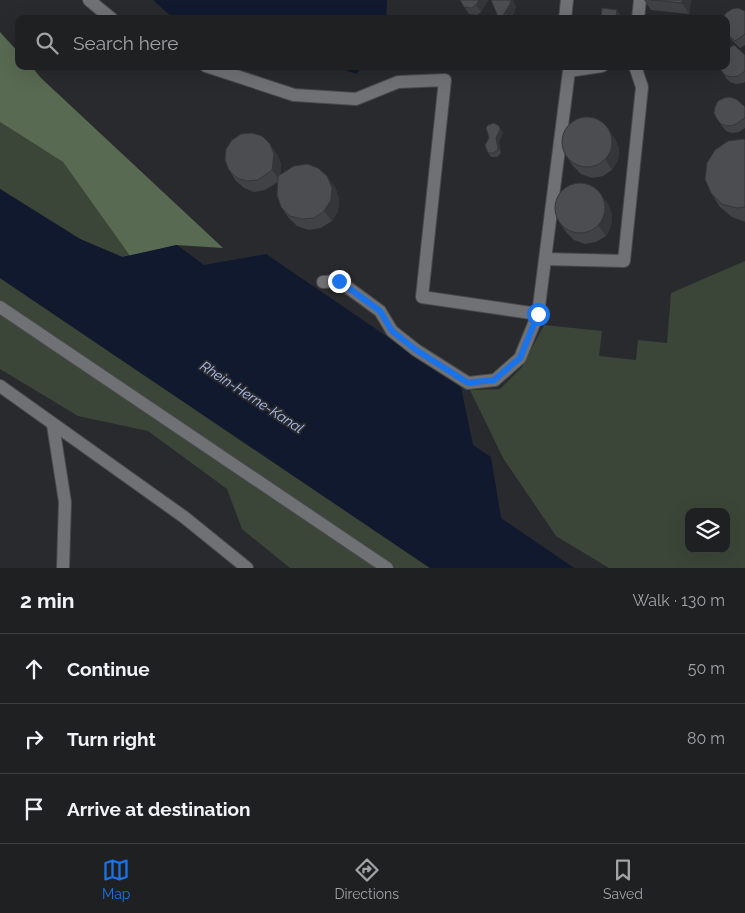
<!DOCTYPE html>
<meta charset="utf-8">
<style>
body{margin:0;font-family:Raleway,sans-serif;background:#27282a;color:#f1f3f6}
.controls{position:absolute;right:15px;bottom:15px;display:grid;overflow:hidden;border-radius:10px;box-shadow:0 5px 20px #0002}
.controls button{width:45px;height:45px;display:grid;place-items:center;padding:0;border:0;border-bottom:1px solid #3c3e40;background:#1f2022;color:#f1f3f6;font:25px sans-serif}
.stop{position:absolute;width:15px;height:15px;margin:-11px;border:4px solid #1a73e8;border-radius:50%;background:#fff}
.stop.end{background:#1a73e8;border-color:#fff;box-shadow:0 1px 5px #0008}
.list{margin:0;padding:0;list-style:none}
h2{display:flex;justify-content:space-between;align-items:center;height:65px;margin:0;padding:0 20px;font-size:21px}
h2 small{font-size:16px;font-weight:400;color:#a1a3a5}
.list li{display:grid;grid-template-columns:32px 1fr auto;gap:15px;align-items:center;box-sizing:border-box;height:70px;padding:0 20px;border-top:1px solid #3c3e40}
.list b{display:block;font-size:19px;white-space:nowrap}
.list em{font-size:16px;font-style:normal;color:#a1a3a5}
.icon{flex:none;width:28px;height:28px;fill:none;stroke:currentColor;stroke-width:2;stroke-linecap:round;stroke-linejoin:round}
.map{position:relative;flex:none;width:745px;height:568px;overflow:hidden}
.search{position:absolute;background:#1f2022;box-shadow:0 5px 20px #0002;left:15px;right:15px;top:15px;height:55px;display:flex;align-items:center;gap:12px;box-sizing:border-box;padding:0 18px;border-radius:10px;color:#a1a3a5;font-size:19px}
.sheet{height:275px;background:#1f2022}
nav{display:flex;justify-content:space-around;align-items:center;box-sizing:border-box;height:70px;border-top:1px solid #3c3e40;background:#1f2022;font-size:14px;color:#a1a3a5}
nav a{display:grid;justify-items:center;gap:2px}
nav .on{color:#1a73e8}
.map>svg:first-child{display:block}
</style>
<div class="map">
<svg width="745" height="568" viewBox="0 0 745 568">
<rect width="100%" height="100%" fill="#292a2d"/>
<path fill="#3b4638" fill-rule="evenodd" d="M 0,122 L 63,162 L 130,256 L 123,257 L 80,239 L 0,189 Z
M 745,261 L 745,568 L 609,568 L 556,536 L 503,458 L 470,390 L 500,389 L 522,367 L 544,325 L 602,331 L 599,356 L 636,360 L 638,340 L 667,343 L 671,293 ZM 689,512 L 726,512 L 726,549 L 689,549 Z
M 0,278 L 430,568 L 290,568 L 242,529 L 227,489 L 148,431 L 78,416 L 0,369 Z"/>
<path fill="#596a52" d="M 0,32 L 19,53 L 19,66 L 31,66 L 41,78 L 223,248 L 176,245 L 130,256 L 63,162 L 0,122 Z"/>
<path fill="#11192e" d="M 153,0 L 387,0 L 386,19 L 177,19 L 173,18 Z
M 332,66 L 362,66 L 357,74 Z
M 0,189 L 80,239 L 122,257 L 177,245 L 204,265 L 266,254 L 461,387 L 473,445 L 491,457 L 501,518 L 574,568 L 430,568 L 0,278 Z"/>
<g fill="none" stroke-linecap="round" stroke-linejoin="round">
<g stroke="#47494b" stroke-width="14">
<path id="minor" d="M 89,0 L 112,19
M 565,19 L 567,0
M 638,19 L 640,0
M 206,66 L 294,95 L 356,99 L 398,82 L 445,80 L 422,297 L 538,314
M 545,259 L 624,261 L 642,87 L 635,66
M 323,282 L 339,281 L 380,311 L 392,331 L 416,350 L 468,383 L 495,380 L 520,358 L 538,314 L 569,71 L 602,66
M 0,307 L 387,568
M 0,386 L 184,517 L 247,568
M 53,425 L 65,502 L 63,568"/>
</g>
<use href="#minor" stroke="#707175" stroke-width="12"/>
</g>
<path fill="#414246" d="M 460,0 L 488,0 L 481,12 L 477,15 L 469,14 Z
M 644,0 L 691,0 L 689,14 L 651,10 Z
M 745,11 L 745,45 L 740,48 L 730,38 L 726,33 L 726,19 Z
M 745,55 L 745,82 L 743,83 L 736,84 L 730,82 L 726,78 L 721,70 Z
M 745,107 L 745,128 L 739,132 L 732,133 L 726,131 L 722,126 L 717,119 Z
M 501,130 L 503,133 L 499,142 L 501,153 L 497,157 L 491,157 L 488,153 Z
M 615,139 L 619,149 L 618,160 L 612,170 L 603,176 L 592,178 L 581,174 L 573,166 L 566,156 Z
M 745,140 L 745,222 L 732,217 L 720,207 L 711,193 Z
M 277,154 L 281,164 L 280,175 L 335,187 L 339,198 L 338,211 L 332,221 L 321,228 L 309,230 L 297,226 L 288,217 L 281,207 L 278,182 L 265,190 L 254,192 L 244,188 L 236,181 L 229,170 Z
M 608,204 L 612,215 L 611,226 L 606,236 L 596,242 L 585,244 L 574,240 L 566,232 L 559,222 Z"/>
<path fill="#353639" d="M 479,0 L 488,0 L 481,12 L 476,5 Z
M 511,0 L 513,0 L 516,7 L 515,11 L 511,19 L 501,19 Z
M 682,0 L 691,0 L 689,14 L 682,3 Z
M 617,10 L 622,17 L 622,19 L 616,17 Z
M 499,126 L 503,133 L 499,142 L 501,153 L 498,149 L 496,138 Z
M 608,128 L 615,139 L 619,149 L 618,160 L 612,170 L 605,159 Z
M 270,144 L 277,154 L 281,164 L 280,181 L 272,170 Z
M 327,176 L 335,187 L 339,198 L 338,211 L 332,221 L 324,211 Z
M 601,194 L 608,204 L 612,215 L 611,226 L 606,236 L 598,225 Z"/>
<path fill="#4c4d51" stroke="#353639" d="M 460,0 L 479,0 L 476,5 L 472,8 L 464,7 Z
M 491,0 L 511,0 L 510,4 L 501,19 L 499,19 Z
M 651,0 L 682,0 L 682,3 Z
M 602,8 L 617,10 L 616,17 L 626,19 L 601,19 Z
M 738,8 L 745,11 L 745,34 L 735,41 L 726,32 L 726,19 L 723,18 L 726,13 L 732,9 Z
M 734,45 L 745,55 L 745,71 L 738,76 L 731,77 L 725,75 L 721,70 L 719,66 L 726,66 L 726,50 Z
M 730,97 L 736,99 L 745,107 L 745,118 L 734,125 L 727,126 L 721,124 L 717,119 L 714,113 L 715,107 L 718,101 L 724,98 Z
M562 142a25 25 0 1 1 50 0a25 25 0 1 1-50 0Z
M 494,123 L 499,126 L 500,129 L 496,138 L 498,149 L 494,153 L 488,153 L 485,145 L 489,138 L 486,128 L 488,125 Z
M 252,133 L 262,136 L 270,144 L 274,154 L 272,170 L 258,180 L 247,181 L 237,178 L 229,170 L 225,160 L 226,149 L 232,140 L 241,134 Z
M 743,139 L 745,140 L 745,207 L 737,208 L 722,204 L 711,193 L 705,179 L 707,163 L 715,150 L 728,141 Z
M 307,164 L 318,168 L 327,176 L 332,188 L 331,200 L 324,211 L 314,218 L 302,219 L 290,216 L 281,207 L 277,195 L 278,176 L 294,166 Z
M555 208a25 25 0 1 1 50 0a25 25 0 1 1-50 0Z"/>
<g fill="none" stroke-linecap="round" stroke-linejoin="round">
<path stroke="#1a73e8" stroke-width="6" d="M 339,281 L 380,311 L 392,331 L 416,350 L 468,383 L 494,380 L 520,358 L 538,314"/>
</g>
<g text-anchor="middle" stroke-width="4" stroke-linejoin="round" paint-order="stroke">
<g font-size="14" font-style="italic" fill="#adc1f2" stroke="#292a2d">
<text transform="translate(252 397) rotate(33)" y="5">Rhein-Herne-Kanal</text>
</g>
</g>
</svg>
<div class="controls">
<button><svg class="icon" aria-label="layers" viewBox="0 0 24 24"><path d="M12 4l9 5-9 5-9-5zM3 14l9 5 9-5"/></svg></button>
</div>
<div class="stop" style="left:538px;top:314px"></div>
<div class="stop end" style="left:339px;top:281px"></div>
<div class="search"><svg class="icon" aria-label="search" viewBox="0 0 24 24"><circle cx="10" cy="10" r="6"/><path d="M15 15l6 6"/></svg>Search here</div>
</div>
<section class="sheet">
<h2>2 min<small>Walk · 130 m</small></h2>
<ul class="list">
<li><svg class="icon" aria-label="ahead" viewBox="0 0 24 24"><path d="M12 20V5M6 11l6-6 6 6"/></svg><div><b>Continue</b></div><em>50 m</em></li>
<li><svg class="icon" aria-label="right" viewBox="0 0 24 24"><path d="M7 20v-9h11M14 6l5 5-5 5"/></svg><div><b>Turn right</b></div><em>80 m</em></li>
<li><svg class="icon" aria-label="arrive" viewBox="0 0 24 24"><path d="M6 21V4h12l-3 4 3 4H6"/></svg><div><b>Arrive at destination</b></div></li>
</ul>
</section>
<nav>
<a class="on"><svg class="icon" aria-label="map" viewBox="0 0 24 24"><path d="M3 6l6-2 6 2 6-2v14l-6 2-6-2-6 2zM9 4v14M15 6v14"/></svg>Map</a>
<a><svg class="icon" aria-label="directions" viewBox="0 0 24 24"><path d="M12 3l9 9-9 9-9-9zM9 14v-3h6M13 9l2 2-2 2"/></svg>Directions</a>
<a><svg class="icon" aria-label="saved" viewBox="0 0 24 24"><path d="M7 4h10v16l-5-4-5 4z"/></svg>Saved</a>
</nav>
